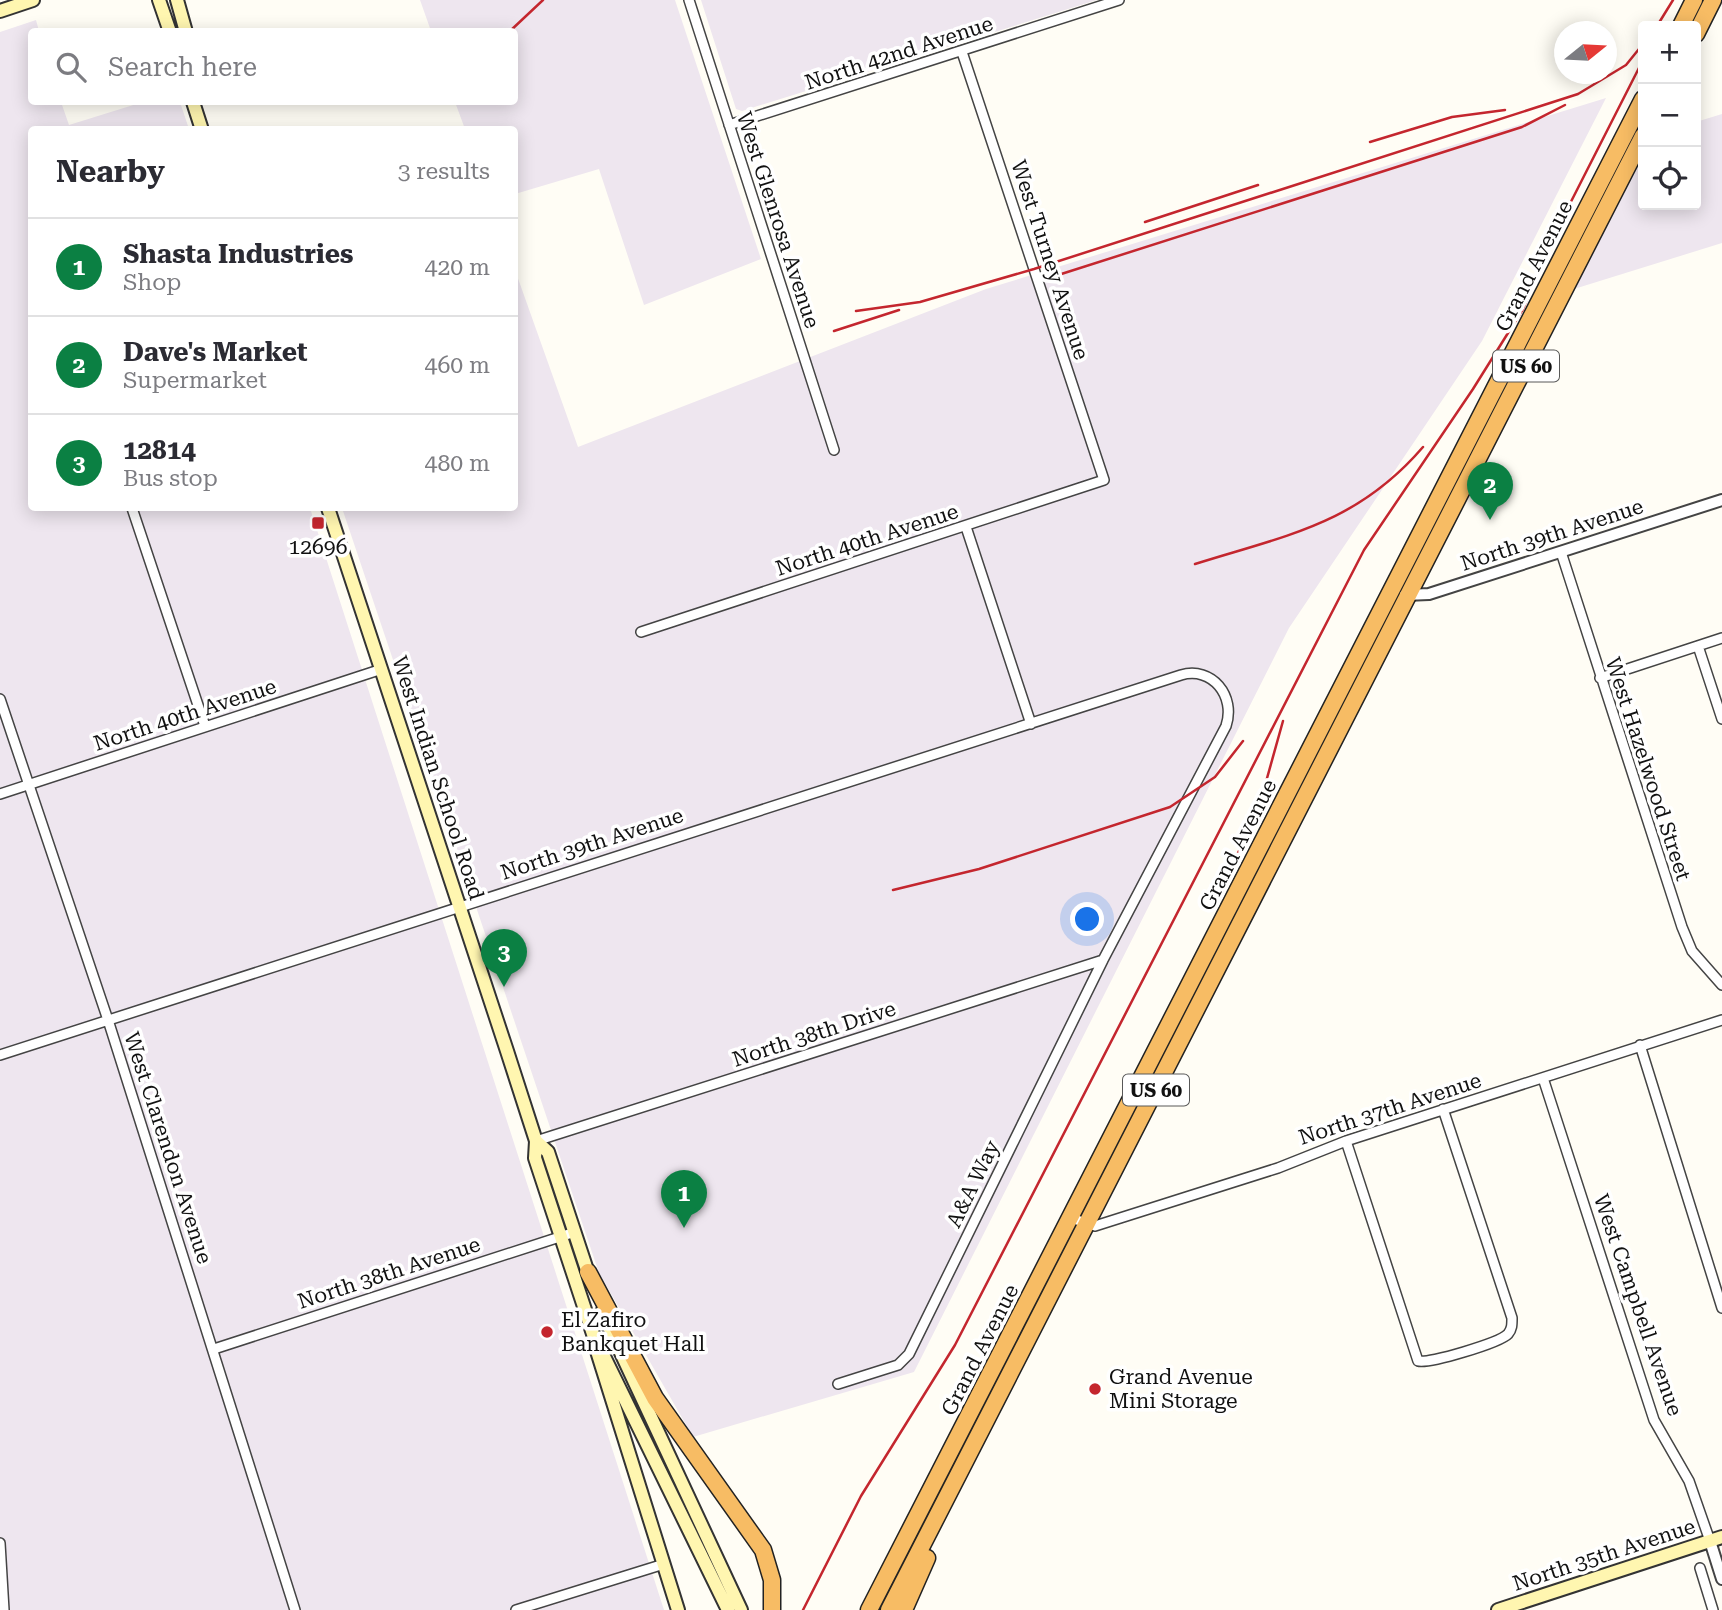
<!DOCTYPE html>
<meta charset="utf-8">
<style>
body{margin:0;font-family:"Roboto Serif",serif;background:#f7f7f7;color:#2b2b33}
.controls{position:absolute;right:21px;top:21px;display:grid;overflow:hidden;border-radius:7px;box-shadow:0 4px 18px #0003}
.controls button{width:63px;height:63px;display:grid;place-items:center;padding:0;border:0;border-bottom:2px solid #e1e1e2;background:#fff;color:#2b2b33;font:35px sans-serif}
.compass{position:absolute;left:1554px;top:21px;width:63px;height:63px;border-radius:50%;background:#fff;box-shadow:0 4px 18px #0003;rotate:72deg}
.you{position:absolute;left:1088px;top:920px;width:24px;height:24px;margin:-18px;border:5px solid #fff;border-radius:50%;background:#1a73e8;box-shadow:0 0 0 10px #1a73e833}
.badge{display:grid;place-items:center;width:46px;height:46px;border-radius:50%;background:#0b8043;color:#fff;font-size:23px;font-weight:700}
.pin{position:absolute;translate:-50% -58px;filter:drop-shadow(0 2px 4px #0008)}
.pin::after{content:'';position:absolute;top:37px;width:24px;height:21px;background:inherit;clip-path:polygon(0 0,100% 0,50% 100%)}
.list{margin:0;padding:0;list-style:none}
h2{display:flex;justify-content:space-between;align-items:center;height:91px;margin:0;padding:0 28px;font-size:30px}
h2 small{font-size:23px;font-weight:400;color:#7c7c81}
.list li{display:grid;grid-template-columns:46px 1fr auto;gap:21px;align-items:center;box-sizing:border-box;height:98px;padding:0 28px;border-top:2px solid #e1e1e2}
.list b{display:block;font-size:26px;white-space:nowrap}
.list p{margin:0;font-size:23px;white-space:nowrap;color:#7c7c81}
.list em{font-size:23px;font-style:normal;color:#7c7c81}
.icon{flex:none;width:38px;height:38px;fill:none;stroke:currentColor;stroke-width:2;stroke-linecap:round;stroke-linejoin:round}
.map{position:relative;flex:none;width:1722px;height:1610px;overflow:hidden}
.search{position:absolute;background:#fff;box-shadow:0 4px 18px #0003;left:28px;top:28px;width:490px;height:77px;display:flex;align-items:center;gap:18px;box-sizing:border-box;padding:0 24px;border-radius:7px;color:#7c7c81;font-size:26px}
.panel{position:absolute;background:#fff;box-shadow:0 4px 18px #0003;left:28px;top:126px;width:490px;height:385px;border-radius:7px}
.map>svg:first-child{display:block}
</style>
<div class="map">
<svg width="1722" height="1610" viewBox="0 0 1722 1610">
<rect width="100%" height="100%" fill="#fffdf5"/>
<path fill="#eee6ef" d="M 420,0 L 675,0 L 761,259 L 644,305 L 599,169 L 515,194 L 514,130 L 465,129 L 455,102 L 514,102 L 514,32 L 431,31 Z
M 701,0 L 1097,0 L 742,111 L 736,109 Z
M 36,20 L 39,31 L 32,32 L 32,102 L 61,102 L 69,125 L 143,102 L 180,102 L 189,129 L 32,130 L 32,508 L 310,508 L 664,1610 L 0,1610 L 0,32 Z
M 1606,98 L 1482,341 L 1289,628 L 914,1372 L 693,1437 L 599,1273 L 342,508 L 514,508 L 515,270 L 578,447 L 986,289 Z
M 1722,114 L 1722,243 L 1574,289 L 1643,150 L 1643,205 L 1696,205 L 1696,122 Z"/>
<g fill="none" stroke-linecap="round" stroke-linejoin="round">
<g stroke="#444" stroke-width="12">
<path id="minor" d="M 689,0 L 834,450
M 729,125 L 1119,0
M 132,508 L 205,726
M 966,527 L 1031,724
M 1561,552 L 1682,927 L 1692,951 L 1722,985
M 641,632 L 1104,480 L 962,52
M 1698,646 L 1722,719
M 1600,678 L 1722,638
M 0,699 L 108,1020 L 295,1610
M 0,794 L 382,669
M 1640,1045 L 1722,1308
M 0,1055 L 1181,675 C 1212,666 1236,696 1226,726 L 1103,960 L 909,1354 L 898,1365 L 838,1384
M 1543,1078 L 1654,1420 L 1689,1481 L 1710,1541
M 536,1141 L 1103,960
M 1346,1141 L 1418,1361 C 1429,1364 1499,1343 1508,1334 C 1512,1329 1512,1325 1512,1318 L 1443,1109
M 1071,1218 L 1095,1226 L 1278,1168 L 1346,1141 L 1722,1020
M 214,1349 L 575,1232
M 0,1543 L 4,1610
M 1700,1568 L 1713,1610
M 516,1610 L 664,1564"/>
</g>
<g stroke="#444" stroke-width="14">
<path id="tertiary" d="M 1405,595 L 1429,594 L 1722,500
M 1710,1541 L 1722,1579"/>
</g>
<g stroke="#333" stroke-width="16">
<path id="secondary" d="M 159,0 L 170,32
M 177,0 L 186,32
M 0,11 L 33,0
M 193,102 L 202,130
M 328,508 L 507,1051 L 536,1141 L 535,1158 L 593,1334 L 728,1610
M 536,1141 L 548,1152 L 590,1279
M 602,1312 L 741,1610
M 596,1348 L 678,1610
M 1498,1610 L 1722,1537"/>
</g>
<g stroke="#222" stroke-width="19">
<path id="trunk" d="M 1681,26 L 1694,0
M 1696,34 L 1713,0
M 588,1272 L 655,1398 L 763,1550 L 772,1580 L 772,1610
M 869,1610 L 1643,99
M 889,1610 L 1643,136
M 904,1610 L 927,1558"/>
</g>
<use href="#minor" stroke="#fff" stroke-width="9"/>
<use href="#tertiary" stroke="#fff" stroke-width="10"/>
<use href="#secondary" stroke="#fff6b0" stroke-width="12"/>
<use href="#trunk" stroke="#f7bc64" stroke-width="16"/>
<path stroke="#c4262e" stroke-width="2.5" d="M 1657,26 L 1673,0
M 509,32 L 543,0
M 1370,142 L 1452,117 L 1505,110
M 1145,222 L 1258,185
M 1055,276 L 1522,127 L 1565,105
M 856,311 L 920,302 L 1034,269 L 1578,94 L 1626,65 L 1643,44
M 834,331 L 899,310
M 1195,564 C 1287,535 1357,524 1423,447
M 1236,857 L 1257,814 L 1283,721
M 893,890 L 979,869 L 1170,807 L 1215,777 L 1243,741
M 803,1610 L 861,1496 L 955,1345 L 1364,550 L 1473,389 L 1523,309 L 1551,241 L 1643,60"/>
</g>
<g fill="#c4262e" stroke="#fff" stroke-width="2.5">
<rect x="311" y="516" width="14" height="14" rx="3.5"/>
<circle cx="547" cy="1332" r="7"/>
<circle cx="1095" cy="1389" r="7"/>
</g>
<g text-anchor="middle" stroke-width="7" stroke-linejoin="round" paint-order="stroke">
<g fill="#fff" stroke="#585858" stroke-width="2">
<rect x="1493" y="350.5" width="66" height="31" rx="5"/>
<rect x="1123" y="1074.5" width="66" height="31" rx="5"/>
</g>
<g font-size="19" font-weight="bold" fill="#111">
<text x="1526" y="373">US 60</text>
<text x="1156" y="1097">US 60</text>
</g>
<g font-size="21" fill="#111" stroke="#fff">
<text transform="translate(899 53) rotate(-18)" y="7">North 42nd Avenue</text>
<text transform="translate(778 220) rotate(72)" y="7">West Glenrosa Avenue</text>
<text transform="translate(1050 260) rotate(72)" y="7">West Turney Avenue</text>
<text transform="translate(1534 266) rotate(-63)" y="7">Grand Avenue</text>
<text transform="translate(1552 535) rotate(-18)" y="7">North 39th Avenue</text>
<text transform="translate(867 540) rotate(-18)" y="7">North 40th Avenue</text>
<text transform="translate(185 715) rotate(-18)" y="7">North 40th Avenue</text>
<text transform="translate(1648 769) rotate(72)" y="7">West Hazelwood Street</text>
<text transform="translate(438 778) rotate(72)" y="7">West Indian School Road</text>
<text transform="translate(592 844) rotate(-18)" y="7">North 39th Avenue</text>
<text transform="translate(1238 845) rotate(-63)" y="7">Grand Avenue</text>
<text transform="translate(814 1034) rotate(-18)" y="7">North 38th Drive</text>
<text transform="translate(1390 1109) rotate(-18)" y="7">North 37th Avenue</text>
<text transform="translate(168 1148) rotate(72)" y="7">West Clarendon Avenue</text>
<text transform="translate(973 1184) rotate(-64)" y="7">A&amp;A Way</text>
<text transform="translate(389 1273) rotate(-18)" y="7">North 38th Avenue</text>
<text transform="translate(1638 1305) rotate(71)" y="7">West Campbell Avenue</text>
<text transform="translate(980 1350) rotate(-63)" y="7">Grand Avenue</text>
<text transform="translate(1604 1555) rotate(-18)" y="7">North 35th Avenue</text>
</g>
<g font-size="21" fill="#111" stroke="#fff" text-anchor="start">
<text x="318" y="554" text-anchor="middle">12696</text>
<text x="561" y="1327">El Zafiro<tspan x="561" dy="24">Bankquet Hall</tspan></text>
<text x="1109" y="1384">Grand Avenue<tspan x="1109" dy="24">Mini Storage</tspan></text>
</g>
</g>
</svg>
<div class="controls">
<button>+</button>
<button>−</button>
<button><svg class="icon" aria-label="locate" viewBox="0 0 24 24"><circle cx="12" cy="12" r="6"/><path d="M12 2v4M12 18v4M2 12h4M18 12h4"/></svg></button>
</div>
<svg class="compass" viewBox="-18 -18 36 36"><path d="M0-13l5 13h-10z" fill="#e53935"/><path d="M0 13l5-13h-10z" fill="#7c7c81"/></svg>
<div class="you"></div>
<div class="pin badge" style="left:684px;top:1228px">1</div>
<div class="pin badge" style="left:1490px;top:520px">2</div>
<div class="pin badge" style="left:504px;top:987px">3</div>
<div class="search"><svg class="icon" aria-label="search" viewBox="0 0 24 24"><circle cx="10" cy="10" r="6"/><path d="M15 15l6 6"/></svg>Search here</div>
<section class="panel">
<h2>Nearby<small>3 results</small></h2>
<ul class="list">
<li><span class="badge">1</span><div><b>Shasta Industries</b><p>Shop</p></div><em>420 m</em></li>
<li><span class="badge">2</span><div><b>Dave's Market</b><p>Supermarket</p></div><em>460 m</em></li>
<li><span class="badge">3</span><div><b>12814</b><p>Bus stop</p></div><em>480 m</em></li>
</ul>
</section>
</div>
